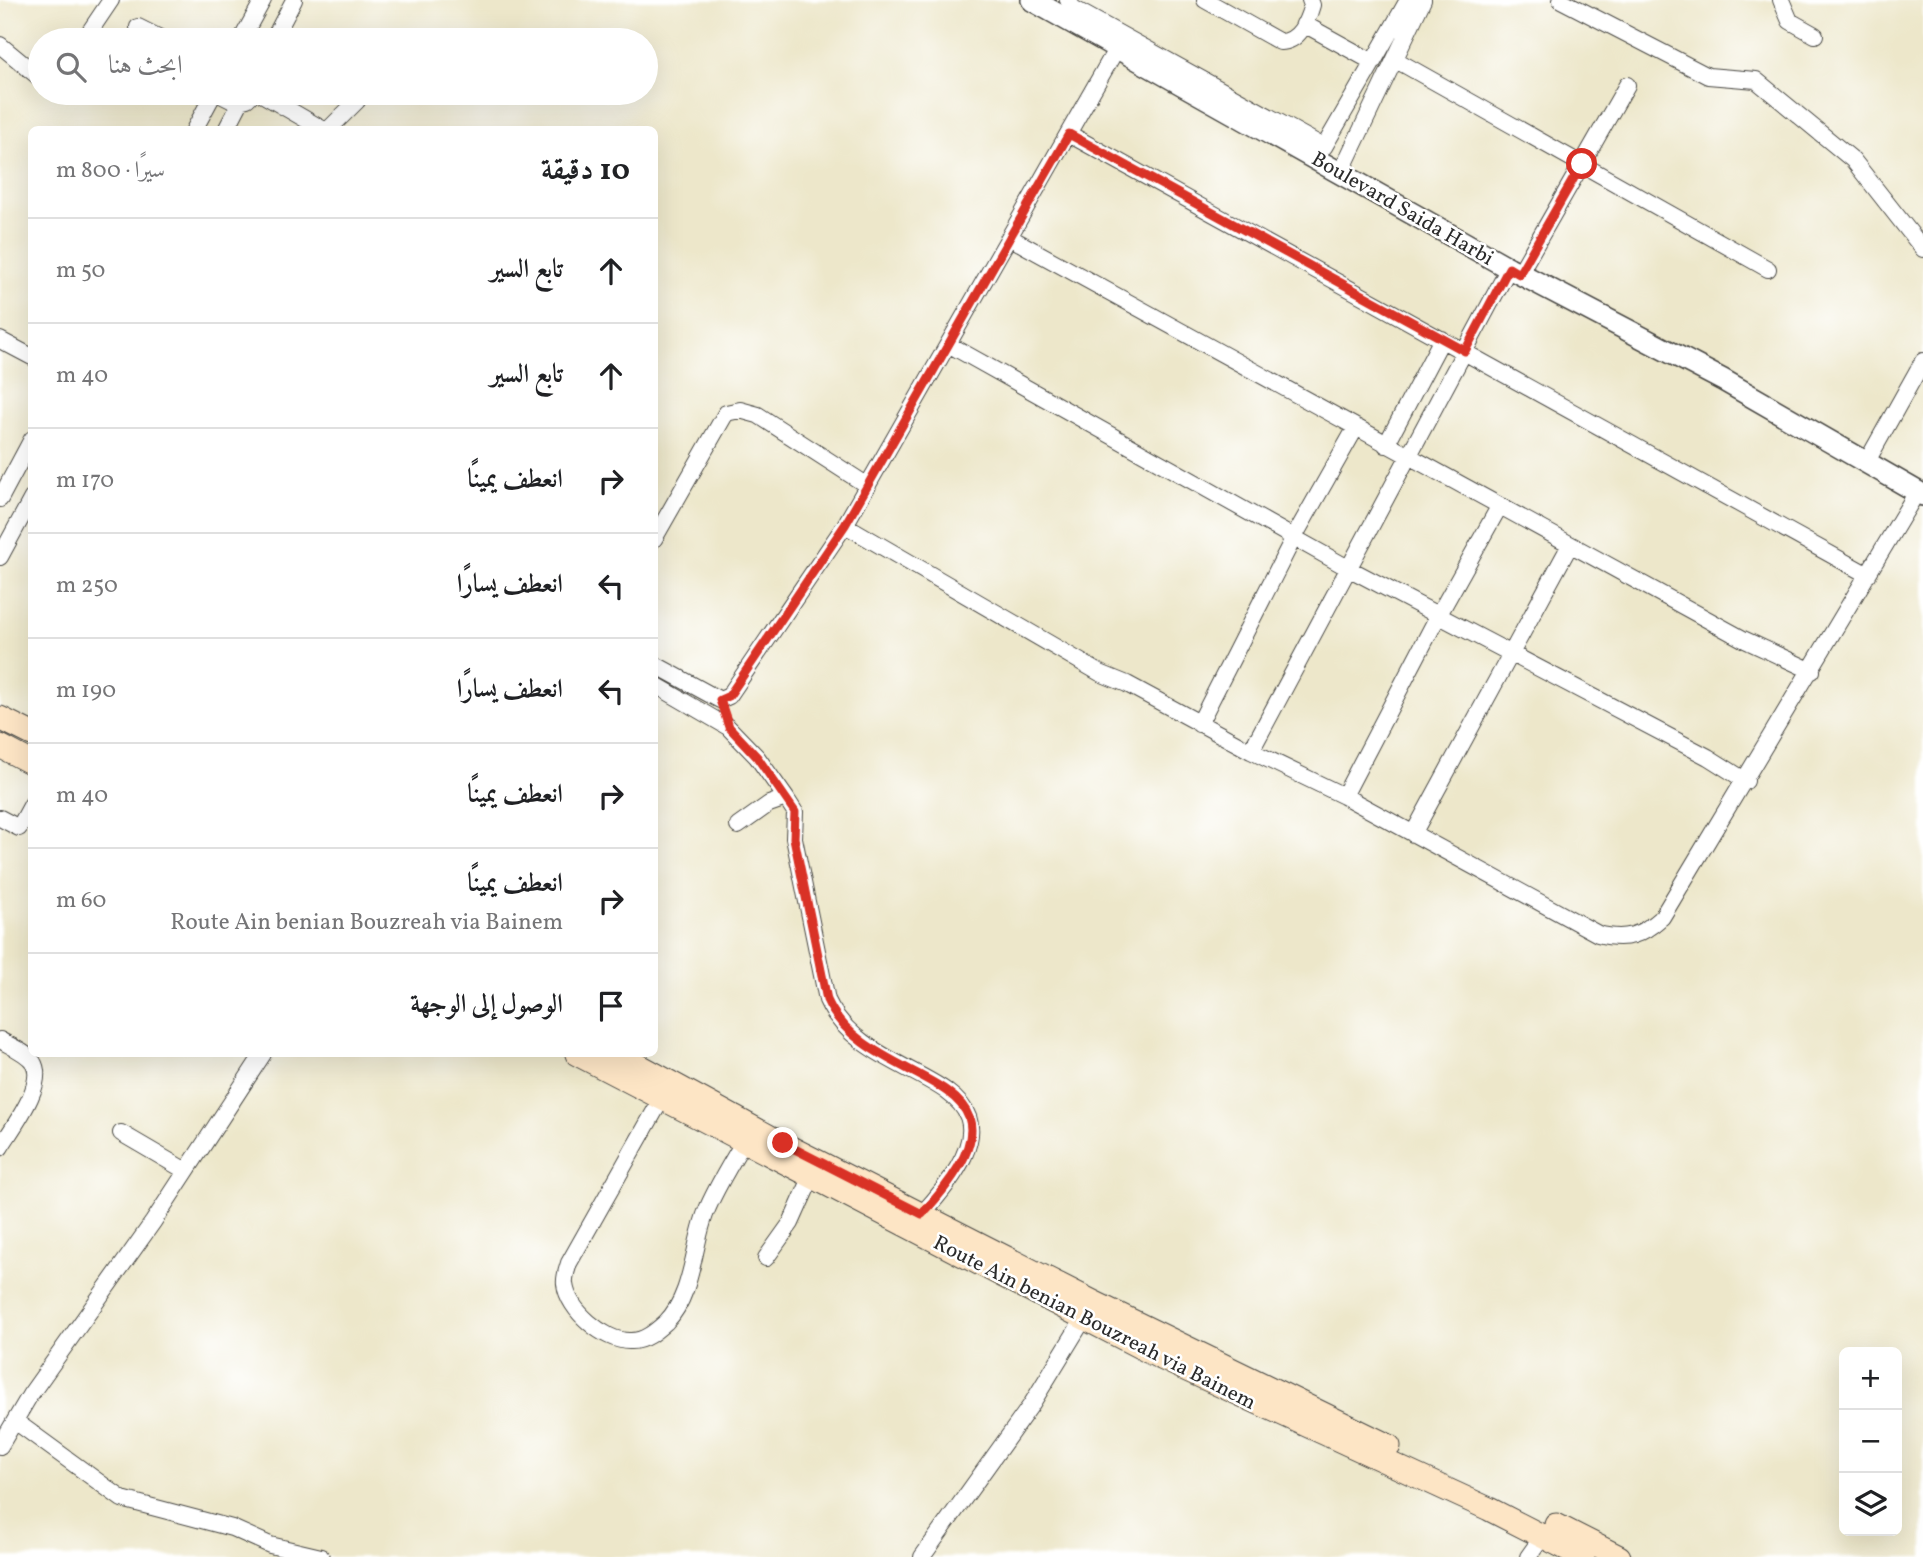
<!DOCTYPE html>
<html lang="ar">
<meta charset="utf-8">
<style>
body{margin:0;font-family:Vollkorn,Amiri,serif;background:#f6f6f6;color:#202124;direction:rtl}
.controls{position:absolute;right:21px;bottom:21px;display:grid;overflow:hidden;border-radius:10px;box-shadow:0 7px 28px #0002}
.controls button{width:63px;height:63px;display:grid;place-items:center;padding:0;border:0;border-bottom:2px solid #e0e0e0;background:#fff;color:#202124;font:35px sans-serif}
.stop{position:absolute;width:21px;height:21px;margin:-16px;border:5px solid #d93025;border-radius:50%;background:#fff}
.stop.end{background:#d93025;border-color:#fff;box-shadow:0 2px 7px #0008}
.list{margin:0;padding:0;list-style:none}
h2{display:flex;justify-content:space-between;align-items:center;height:91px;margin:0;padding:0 28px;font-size:30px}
h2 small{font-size:23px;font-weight:400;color:#757577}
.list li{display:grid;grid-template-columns:46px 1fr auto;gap:21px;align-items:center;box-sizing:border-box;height:105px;padding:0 28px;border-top:2px solid #e0e0e0}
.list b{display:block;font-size:26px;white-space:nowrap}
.list p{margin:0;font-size:23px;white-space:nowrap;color:#757577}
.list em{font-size:23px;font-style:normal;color:#757577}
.icon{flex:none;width:38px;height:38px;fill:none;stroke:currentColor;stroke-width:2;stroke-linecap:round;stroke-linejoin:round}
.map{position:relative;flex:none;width:1923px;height:1557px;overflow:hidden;direction:ltr}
.search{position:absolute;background:#fff;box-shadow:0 7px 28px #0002;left:28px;top:28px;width:630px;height:77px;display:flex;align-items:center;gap:18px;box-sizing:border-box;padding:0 24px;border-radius:38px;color:#757577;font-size:26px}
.panel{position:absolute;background:#fff;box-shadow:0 7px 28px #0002;left:28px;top:126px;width:630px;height:931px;border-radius:10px;direction:rtl}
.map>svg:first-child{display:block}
</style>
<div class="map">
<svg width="1923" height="1557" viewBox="0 0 1923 1557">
<rect width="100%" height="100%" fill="#fff"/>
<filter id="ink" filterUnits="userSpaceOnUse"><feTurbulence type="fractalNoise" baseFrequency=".0143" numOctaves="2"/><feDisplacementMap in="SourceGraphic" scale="14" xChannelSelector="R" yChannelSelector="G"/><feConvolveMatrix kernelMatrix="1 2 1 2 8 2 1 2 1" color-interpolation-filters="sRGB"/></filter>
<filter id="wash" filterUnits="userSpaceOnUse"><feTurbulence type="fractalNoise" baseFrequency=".00686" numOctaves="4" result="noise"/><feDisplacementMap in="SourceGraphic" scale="28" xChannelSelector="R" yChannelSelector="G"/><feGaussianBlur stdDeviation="1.57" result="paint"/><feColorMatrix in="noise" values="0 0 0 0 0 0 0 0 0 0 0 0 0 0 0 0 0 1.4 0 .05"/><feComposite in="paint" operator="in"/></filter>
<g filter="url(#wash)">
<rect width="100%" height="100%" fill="#ede7ca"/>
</g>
<g filter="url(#ink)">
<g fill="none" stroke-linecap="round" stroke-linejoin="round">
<g stroke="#484743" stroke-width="18">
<path id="minor" d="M 1068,0 L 1073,8 L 1324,147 L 1373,62
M 1205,0 L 1280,42 C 1299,42 1307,22 1312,5 L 1310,0
M 1561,0 L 1708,76 L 1756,80 L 1853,160 L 1923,249
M 1781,0 L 1790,21 L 1815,35
M 1304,24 L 1373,62 L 1408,0
M 138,27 L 164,40
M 84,40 L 111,0
M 241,40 L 263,0
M 273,40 L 294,0
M 0,45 L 40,78
M 1396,60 L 1768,269
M 217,93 L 235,102 L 247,99 L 253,93
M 260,93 L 324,130
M 194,130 L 214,93
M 226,130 L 241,101
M 328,130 L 357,101 L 360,93
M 1069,134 L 1868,575
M 1341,172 L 1423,0
M 1009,237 L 1743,639 L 1812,671
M 1519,274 L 1627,85
M 0,340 L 32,357
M 948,344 L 1348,568 L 1708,757 L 1746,781
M 1386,445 L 1442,339
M 1866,463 L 1923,361
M 0,499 L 32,439
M 845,525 L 1100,673 L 1127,684 L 1251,751 L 1509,268
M 654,539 L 726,413 L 740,410 L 758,415 L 868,486
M 0,557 L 32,498
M 654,664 L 720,700 L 729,696 L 845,525 L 1118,46
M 654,684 L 728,727 L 757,757 L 786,798
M 1199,724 L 1294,537 L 1355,429
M 1251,751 L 1344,796 L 1598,934 C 1626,941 1641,936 1662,917 L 1917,492
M 1344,796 L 1438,616 L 1499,507
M 0,818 L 19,828 L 32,804
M 738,826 L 769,804 L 786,798 L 795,812 L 794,838 L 827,1000 C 871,1096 1057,1067 922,1214
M 1413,834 L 1570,545
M 0,1040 C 10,1046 26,1052 33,1062 C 47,1084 12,1128 0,1148
M 666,1091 L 569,1263 C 567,1270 564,1277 565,1284 C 568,1310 604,1341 629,1341 C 644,1342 656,1331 666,1322 C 693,1295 693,1245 706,1212 C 716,1187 731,1164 744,1141
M 121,1133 L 186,1171
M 766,1258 L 791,1223 L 812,1176
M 15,1421 L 122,1499 L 232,1528 L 270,1545 L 321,1557
M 0,1446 L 30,1395 L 153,1222 L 263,1054
M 922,1557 L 1031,1405 L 1089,1310
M 1528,1557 L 1543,1536"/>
</g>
<g stroke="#484743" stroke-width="24">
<path id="tertiary" d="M 1032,0 L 1509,268 L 1723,380 L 1923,495"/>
</g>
<g stroke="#484743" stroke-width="25">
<path id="secondary" d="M 0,718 L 32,734
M 0,746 L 32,763
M 577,1054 L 1161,1358 L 1489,1509 L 1583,1557
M 618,1054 L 783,1144 L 1093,1302 L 1389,1446
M 1556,1525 L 1619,1557"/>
</g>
<use href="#minor" stroke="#fff" stroke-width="16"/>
<use href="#tertiary" stroke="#fff" stroke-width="21"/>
<use href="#secondary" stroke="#fde5c5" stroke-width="23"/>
</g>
</g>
<g fill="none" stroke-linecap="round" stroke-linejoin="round" filter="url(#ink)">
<path stroke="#d93025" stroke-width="9" d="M 783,1143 L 922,1214 C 1059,1067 870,1096 827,1000 L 794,838 L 795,812 L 757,757 L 729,727 L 720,700 L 729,696 L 845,525 L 1069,134 L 1465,351 L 1509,268 L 1519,274 L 1582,164"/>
</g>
<g text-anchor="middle" stroke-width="5" stroke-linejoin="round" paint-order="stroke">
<g font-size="21" fill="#2b2b2b" stroke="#fff">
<text transform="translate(1403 208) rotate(30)" y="7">Boulevard Saida Harbi</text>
<text transform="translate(1095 1322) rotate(27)" y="7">Route Ain benian Bouzreah via Bainem</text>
</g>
</g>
</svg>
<div class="controls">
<button>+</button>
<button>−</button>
<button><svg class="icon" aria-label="layers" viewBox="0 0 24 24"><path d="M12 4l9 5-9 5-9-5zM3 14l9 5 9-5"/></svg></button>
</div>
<div class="stop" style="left:1582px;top:164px"></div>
<div class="stop end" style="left:783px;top:1143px"></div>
<div class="search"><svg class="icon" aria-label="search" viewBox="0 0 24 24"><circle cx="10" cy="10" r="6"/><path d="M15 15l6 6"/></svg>ابحث هنا</div>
<section class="panel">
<h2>10 دقيقة<small>سيرًا · 800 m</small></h2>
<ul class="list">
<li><svg class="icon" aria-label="ahead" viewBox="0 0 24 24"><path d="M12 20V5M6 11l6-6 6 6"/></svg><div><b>تابع السير</b></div><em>50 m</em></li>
<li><svg class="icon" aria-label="ahead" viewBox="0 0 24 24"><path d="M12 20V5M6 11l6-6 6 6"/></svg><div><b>تابع السير</b></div><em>40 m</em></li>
<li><svg class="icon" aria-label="right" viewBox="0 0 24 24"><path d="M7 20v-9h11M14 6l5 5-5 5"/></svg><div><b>انعطف يمينًا</b></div><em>170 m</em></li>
<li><svg class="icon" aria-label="left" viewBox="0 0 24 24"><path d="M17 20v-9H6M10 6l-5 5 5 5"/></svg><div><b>انعطف يسارًا</b></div><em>250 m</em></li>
<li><svg class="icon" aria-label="left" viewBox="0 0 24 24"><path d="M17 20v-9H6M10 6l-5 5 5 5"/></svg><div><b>انعطف يسارًا</b></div><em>190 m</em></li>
<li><svg class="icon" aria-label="right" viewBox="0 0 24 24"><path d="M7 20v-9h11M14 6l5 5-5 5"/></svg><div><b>انعطف يمينًا</b></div><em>40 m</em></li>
<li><svg class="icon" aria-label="right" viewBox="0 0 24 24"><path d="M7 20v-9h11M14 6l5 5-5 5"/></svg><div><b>انعطف يمينًا</b><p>Route Ain benian Bouzreah via Bainem</p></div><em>60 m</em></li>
<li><svg class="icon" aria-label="arrive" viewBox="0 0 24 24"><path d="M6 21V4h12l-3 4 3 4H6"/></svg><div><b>الوصول إلى الوجهة</b></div></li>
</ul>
</section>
</div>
